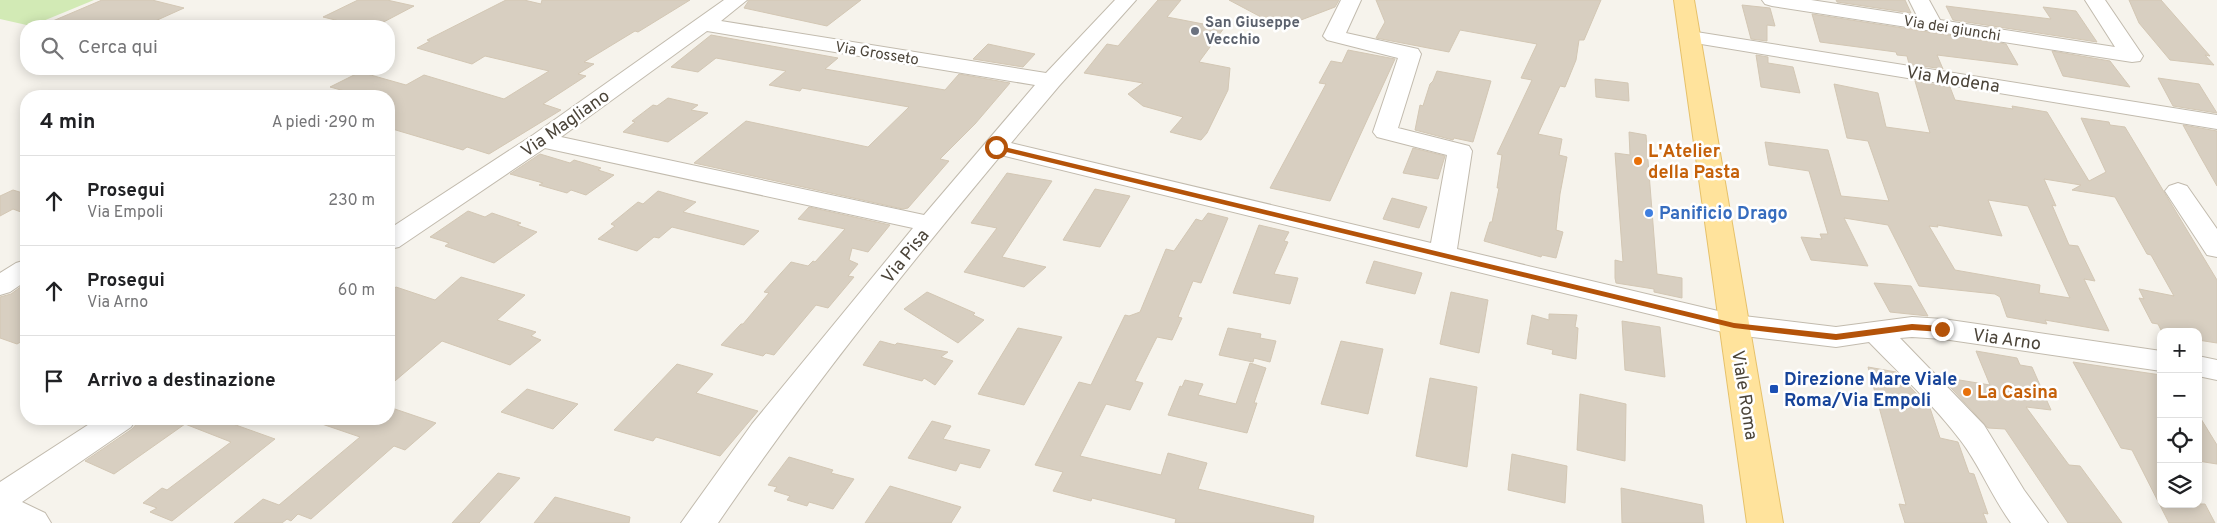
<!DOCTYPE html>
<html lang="it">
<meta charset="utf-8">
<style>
body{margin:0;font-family:Overpass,sans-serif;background:#f6f6f6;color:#202124}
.controls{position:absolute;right:15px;bottom:15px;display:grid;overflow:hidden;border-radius:10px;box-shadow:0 2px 12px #0003}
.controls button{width:45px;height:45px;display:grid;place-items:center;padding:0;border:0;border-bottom:1px solid #e0e0e0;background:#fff;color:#202124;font:25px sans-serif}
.stop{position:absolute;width:15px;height:15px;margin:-11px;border:4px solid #b45309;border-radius:50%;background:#fff}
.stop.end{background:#b45309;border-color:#fff;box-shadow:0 1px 5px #0008}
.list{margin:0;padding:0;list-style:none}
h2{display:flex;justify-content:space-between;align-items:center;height:65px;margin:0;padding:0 20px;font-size:21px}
h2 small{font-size:16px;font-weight:400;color:#757577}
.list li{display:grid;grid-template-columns:32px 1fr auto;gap:15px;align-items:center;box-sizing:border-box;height:90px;padding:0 20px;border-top:1px solid #e0e0e0}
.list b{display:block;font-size:19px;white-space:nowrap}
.list p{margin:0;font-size:16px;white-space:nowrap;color:#757577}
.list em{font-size:16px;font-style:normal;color:#757577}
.icon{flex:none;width:28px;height:28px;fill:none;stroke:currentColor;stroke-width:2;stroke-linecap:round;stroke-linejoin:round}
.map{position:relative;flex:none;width:2217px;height:523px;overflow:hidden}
.search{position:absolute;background:#fff;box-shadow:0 2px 12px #0003;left:20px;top:20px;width:375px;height:55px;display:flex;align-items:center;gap:12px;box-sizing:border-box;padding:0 18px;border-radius:20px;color:#757577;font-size:19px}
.panel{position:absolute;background:#fff;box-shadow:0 2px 12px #0003;left:20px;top:90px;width:375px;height:335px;border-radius:20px}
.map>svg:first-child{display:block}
</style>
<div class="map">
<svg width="2217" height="523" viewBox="0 0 2217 523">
<rect width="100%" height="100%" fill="#f6f3ec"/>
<path fill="#d2eab5" d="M 0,0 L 94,0 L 31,26 L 0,19 Z"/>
<path fill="#d8cfc1" stroke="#d3c7b4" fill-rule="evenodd" d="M 102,0 L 152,0 L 184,8 L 144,26 L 41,26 Z
M 358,0 L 387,0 L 414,6 L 376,26 L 360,26 L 323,17 Z
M 506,0 L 524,0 L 541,4 L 542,0 L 690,0 L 638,32 L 635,31 L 584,62 L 594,64 L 578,74 L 586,76 L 543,104 L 561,110 L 489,154 L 467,147 L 463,150 L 389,128 L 389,96 L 363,96 L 330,87 L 360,72 L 406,85 L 424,75 L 504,99 L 549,71 L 485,56 L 472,64 L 417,48 L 430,41 L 427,40 Z
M 749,0 L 861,0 L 827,26 L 744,8 Z
M 1158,0 L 1181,0 L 1167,17 L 1224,28 L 1199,62 L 1230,68 L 1228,90 L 1207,133 L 1201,140 L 1170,132 L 1183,117 L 1143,106 L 1128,94 L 1143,83 L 1084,73 L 1107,44 L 1118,46 Z
M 1229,0 L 1339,0 L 1335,7 L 1301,20 L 1261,17 Z
M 1376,0 L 1601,0 L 1584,40 L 1579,40 L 1576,60 L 1565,87 L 1560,86 L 1538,134 L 1562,139 L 1559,155 L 1567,157 L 1560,194 L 1556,230 L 1563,232 L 1556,258 L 1542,255 L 1541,257 L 1484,241 L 1490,222 L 1492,222 L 1499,188 L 1497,188 L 1502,155 L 1497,154 L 1532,80 L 1521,78 L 1537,44 L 1460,30 L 1449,52 L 1376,38 L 1385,22 Z
M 1836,0 L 1905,0 L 1911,13 L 1837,2 Z
M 2129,0 L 2161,0 L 2210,56 L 2205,55 L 2214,65 L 2170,60 L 2139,23 Z
M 1742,5 L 1770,8 L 1775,26 L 1767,25 L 1767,41 L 1751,39 Z
M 1946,6 L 2051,19 L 2043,7 L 2076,11 L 2097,42 L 1953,20 Z
M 1812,14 L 2006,44 L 2018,65 L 1937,55 L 1943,69 L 1909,64 L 1907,56 L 1897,55 L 1896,52 L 1820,42 Z
M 711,35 L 838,58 L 825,69 L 945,90 L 959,74 L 1010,83 L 975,124 L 940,159 L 949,161 L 908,208 L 903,209 L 694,163 L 746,121 L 868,147 L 909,107 L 802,88 L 800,91 L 769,85 L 786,71 L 716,58 L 698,72 L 671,67 Z
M 988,44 L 1035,54 L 1023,67 L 973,59 Z
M 1348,50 L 1395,59 L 1330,201 L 1270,188 L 1326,84 L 1319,83 L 1331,61 L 1342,63 Z
M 2052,51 L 2110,61 L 2130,87 L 2063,76 Z
M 1756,55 L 1768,57 L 1768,63 L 1793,67 L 1800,93 L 1761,87 Z
M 1437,71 L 1491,81 L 1473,142 L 1454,138 L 1453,140 L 1415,130 L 1420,105 L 1423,106 L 1430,84 L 1433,81 Z
M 2158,78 L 2199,84 L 2217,113 L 2173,106 Z
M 1595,79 L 1628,83 L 1629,101 L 1596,97 Z
M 1915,81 L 1950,87 L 1955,100 L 2013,109 L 2012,106 L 2047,112 L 2089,181 L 2106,172 L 2081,118 L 2109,122 L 2110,125 L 2125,127 L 2217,280 L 2217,343 L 2198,340 L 2198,332 L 2162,332 L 2158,324 L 2152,323 L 2139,298 L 2144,299 L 2139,289 L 2174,296 L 2151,255 L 2147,254 L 2115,197 L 2072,190 L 2081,185 L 2044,179 L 2056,206 L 2052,205 L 2069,245 L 2078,246 L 2095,281 L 2084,279 L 2109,331 L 2045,320 L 2047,324 L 2007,317 L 2000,297 L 1995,294 L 1919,286 L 1888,225 L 1844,218 L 1868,266 L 1811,260 L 1801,237 L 1822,239 L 1820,234 L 1828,234 L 1809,171 L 1769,165 L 1765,142 L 1828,150 L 1841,196 L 1889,201 L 1868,141 L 1847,138 L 1834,84 L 1878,93 L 1886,127 L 1930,133 ZM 1988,200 L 2028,206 L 2070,298 L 2039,293 L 2040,285 L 1955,270 L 1929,226 L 1938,227 L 1937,225 L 2002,236 Z
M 668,98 L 698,105 L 691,110 L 708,113 L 668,142 L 623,132 L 635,122 L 632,121 L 653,105 L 657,106 Z
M 2183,125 L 2217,131 L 2217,186 L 2200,156 Z
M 1629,132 L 1646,135 L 1657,274 L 1682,278 L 1682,298 L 1654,292 L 1654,289 L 1616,283 L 1615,278 L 1615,260 L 1623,262 L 1615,153 L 1630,155 Z
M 1413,148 L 1445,156 L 1438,179 L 1403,173 Z
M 540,154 L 570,163 L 574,160 L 601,168 L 598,170 L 614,175 L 586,195 L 571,190 L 567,193 L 539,185 L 543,183 L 510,174 Z
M 1007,173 L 1052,181 L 1002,257 L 1046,267 L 1024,287 L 964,272 L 997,228 L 971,223 Z
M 1095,189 L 1130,196 L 1100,247 L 1063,240 Z
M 13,190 L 26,194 L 26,214 L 13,209 L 0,216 L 0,196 Z
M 658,191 L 696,202 L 683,212 L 759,231 L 744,245 L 672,227 L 659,238 L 654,237 L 637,251 L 598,239 L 615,226 L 611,224 L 638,202 L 643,204 Z
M 1392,198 L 1427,207 L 1419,228 L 1383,219 Z
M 809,207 L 890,225 L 868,252 L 852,248 L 849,260 L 858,264 L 848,276 L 854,277 L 828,308 L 816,305 L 774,355 L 766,353 L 763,356 L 721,345 L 741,324 L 743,324 L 769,293 L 764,292 L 791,262 L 808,266 L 813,261 L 815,262 L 845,229 L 798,219 Z
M 468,211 L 485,217 L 492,213 L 521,223 L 517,225 L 537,232 L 494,263 L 445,246 L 449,243 L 430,237 Z
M 1208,213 L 1228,218 L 1201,283 L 1193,281 L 1178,317 L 1182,318 L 1172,340 L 1157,337 L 1135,381 L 1143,383 L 1130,410 L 1106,404 L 1080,456 L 1161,475 L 1168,453 L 1207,463 L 1198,489 L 1314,516 L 1313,523 L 1175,523 L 1176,519 L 1092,498 L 1091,501 L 1053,491 L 1063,472 L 1035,465 L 1079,382 L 1091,385 L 1125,315 L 1129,316 L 1140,312 L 1166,249 L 1174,251 L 1196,219 L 1202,221 Z
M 1259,225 L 1289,232 L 1284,241 L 1288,242 L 1274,274 L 1298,278 L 1290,304 L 1233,293 Z
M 1374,261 L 1422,273 L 1415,294 L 1366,283 Z
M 461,277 L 525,295 L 497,320 L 536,332 L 531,336 L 541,340 L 510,365 L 442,341 L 389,386 L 389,292 L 396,287 L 435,300 Z
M 26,283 L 26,339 L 17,344 L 0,338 L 0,297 L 11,294 Z
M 1874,283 L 1911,286 L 1928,316 L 1890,312 Z
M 927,292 L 975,313 L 973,315 L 984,320 L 958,343 L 904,309 Z
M 1451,292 L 1488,300 L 1479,353 L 1440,344 Z
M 1549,314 L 1577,315 L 1575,327 L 1578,328 L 1576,359 L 1552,354 L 1553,350 L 1527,344 L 1532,315 L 1549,320 Z
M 1622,321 L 1660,327 L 1665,377 L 1625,370 Z
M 1018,328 L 1062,337 L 1024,405 L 978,394 Z
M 1228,328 L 1261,334 L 1260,338 L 1276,341 L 1270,362 L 1254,358 L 1253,362 L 1219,355 Z
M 880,341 L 895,345 L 897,343 L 948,352 L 941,357 L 953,361 L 935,385 L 924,378 L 922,381 L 863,365 Z
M 1341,341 L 1383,349 L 1368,414 L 1321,404 Z
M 1976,351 L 2017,358 L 2020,365 L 2032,367 L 2051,410 L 2026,407 L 2069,465 L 2080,466 L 2122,523 L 2068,523 L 2005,429 L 1988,428 L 1941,377 L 1990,385 Z
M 2073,362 L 2161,375 L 2161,504 L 2205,504 L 2215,523 L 2169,523 L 2132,450 L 2121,448 Z
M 1250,363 L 1266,368 L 1254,403 L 1257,403 L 1247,433 L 1168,415 L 1180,386 L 1182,387 L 1185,380 L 1203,384 L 1198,395 L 1236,404 Z
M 677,364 L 713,374 L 696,393 L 758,411 L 720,456 L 656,437 L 653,441 L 614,430 Z
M 1868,367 L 1896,372 L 1930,408 L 1940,438 L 1958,442 L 1969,473 L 1974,474 L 1988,514 L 1983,513 L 1987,523 L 1905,523 L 1899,504 L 1906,505 Z
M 1430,378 L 1477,387 L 1467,467 L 1416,456 Z
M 527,389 L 578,404 L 553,429 L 501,412 Z
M 1580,394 L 1626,404 L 1625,461 L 1577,450 Z
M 389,407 L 436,423 L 405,450 L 394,446 L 311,519 L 298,514 L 291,521 L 287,519 L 282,523 L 234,523 L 263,499 L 279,505 L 360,437 L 316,422 L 317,419 L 389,419 Z
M 2198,414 L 2217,445 L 2217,464 L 2198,461 Z
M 141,419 L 219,419 L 275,439 L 172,521 L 150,512 L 157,508 L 143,503 L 162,488 L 167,490 L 231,442 L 185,424 L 114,474 L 85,461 L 132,429 Z
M 932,421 L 951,426 L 943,439 L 990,450 L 980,468 L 960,463 L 956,471 L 908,458 Z
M 1512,454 L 1567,466 L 1565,503 L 1508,490 Z
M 789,457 L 833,470 L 831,473 L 854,479 L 833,509 L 809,502 L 807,506 L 787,500 L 790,496 L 774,491 L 777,487 L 768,485 Z
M 498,473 L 520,478 L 479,523 L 452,523 Z
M 890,486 L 961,507 L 951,523 L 865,523 Z
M 1621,488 L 1702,505 L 1704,523 L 1622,523 Z
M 555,497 L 630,517 L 629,523 L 534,523 Z"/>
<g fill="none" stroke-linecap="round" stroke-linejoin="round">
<g stroke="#c2bbae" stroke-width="2">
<path id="minor" d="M 724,0 L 747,0 L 721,21 L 1046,73 L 1115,0 L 1136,0 L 1059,86 L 1011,143 L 1431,243 L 1447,155 L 1377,137 L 1373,132 L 1398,58 L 1327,40 L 1323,36 L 1341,0 L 1361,0 L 1346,33 L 1418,49 L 1421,54 L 1398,128 L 1469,146 L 1472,151 L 1457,249 L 1735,315 L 1836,327 L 1912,317 L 1943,319 L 2161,351 L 2161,371 L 1943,339 L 1912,337 L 1900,338 L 1984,425 L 2024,490 L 2048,523 L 2011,523 C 1992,497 1980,466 1961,441 C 1934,405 1900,374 1869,342 L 1836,347 L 1735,335 L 1001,155 C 902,274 805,395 718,523 L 681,523 L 752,424 L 913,228 L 545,148 L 399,247 L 389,249 L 389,229 L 533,135 ZM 707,31 L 1035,85 L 924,215 L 561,137 Z
M 1762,0 L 1811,0 L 1917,16 L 1909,0 L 1929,0 L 1940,20 L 2115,47 L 2085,0 L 2105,0 L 2143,56 L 2140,61 L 2132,62 L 1772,6 L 1765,4 Z
M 1690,31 L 2217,115 L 2217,129 L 1683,41 L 1679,37 L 1683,33 Z
M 2178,183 L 2187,186 L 2217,229 L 2217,257 L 2207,255 L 2165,191 L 2169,186 Z
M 26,260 L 26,281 L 10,292 L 0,295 L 0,273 L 16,263 Z
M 2198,356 L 2217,360 L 2217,380 L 2198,376 Z
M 97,419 L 136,419 L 131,427 L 22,502 L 45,513 L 51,523 L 0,523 L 0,482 Z"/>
</g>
<g stroke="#e6c16a" stroke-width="2">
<path id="major" d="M 1674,0 L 1694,0 L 1783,523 L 1747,523 Z"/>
</g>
<use href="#minor" fill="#fff" fill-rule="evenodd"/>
<use href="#major" fill="#ffe39c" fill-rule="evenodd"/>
</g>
<path fill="#b45309" d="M 996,145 L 1734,323 L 1836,334 L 1912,324 L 1942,326 L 1947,329 L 1942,332 L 1912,330 L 1836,340 L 1734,328 L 994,149 L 994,145 Z"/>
<circle fill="#6b7280" stroke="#fff" stroke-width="2" cx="1195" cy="31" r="5"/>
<g fill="#e8710a" stroke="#fff" stroke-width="2">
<circle cx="1638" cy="161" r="5"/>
<circle cx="1967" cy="392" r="5"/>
</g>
<circle fill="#3f7fe0" stroke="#fff" stroke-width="2" cx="1649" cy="213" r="5"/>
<rect fill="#1a4fb4" stroke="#fff" stroke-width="2" x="1769" y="384" width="10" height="10" rx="2.5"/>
<g text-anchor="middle" stroke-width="5" stroke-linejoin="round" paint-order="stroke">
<g font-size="15" font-weight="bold" fill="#5b616d" stroke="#fff" text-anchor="start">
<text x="1205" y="27">San Giuseppe<tspan x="1205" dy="17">Vecchio</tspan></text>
</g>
<g font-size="15" fill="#4b4439" stroke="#fff">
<text transform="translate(1952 28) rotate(9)" y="5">Via dei giunchi</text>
<text transform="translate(877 53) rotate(9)" y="5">Via Grosseto</text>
</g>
<g font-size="18" fill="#4b4439" stroke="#fff">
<text transform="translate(1953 79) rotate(9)" y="6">Via Modena</text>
<text transform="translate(565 123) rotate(-35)" y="6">Via Magliano</text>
<text transform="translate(905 256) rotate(-51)" y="6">Via Pisa</text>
<text transform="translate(2007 339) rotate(8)" y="6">Via Arno</text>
<text transform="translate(1745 395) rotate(81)" y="6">Viale Roma</text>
</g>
<g font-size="18" font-weight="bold" fill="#c56008" stroke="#fff" text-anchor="start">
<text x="1648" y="157">L'Atelier<tspan x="1648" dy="21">della Pasta</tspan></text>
<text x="1977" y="398">La Casina</text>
</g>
<g font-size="18" font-weight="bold" fill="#366cbe" stroke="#fff" text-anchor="start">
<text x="1659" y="219">Panificio Drago</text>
</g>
<g font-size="18" font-weight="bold" fill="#164399" stroke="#fff" text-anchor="start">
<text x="1784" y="385">Direzione Mare Viale<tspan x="1784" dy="21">Roma/Via Empoli</tspan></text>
</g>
</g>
</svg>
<div class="controls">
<button>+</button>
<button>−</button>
<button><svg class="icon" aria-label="locate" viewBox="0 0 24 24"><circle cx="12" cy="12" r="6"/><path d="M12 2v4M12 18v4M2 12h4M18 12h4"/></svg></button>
<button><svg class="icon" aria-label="layers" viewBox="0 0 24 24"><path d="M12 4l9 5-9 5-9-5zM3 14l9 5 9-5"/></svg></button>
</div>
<div class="stop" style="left:996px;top:147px"></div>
<div class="stop end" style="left:1942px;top:329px"></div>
<div class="search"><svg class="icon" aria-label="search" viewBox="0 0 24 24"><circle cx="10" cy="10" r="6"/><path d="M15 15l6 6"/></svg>Cerca qui</div>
<section class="panel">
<h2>4 min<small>A piedi · 290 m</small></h2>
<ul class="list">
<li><svg class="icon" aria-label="ahead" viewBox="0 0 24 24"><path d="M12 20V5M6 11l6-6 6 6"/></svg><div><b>Prosegui</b><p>Via Empoli</p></div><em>230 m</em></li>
<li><svg class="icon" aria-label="ahead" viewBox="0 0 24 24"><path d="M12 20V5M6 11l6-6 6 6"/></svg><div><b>Prosegui</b><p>Via Arno</p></div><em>60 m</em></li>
<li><svg class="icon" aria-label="arrive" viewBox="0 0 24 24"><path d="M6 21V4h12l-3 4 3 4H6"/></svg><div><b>Arrivo a destinazione</b></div></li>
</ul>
</section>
</div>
